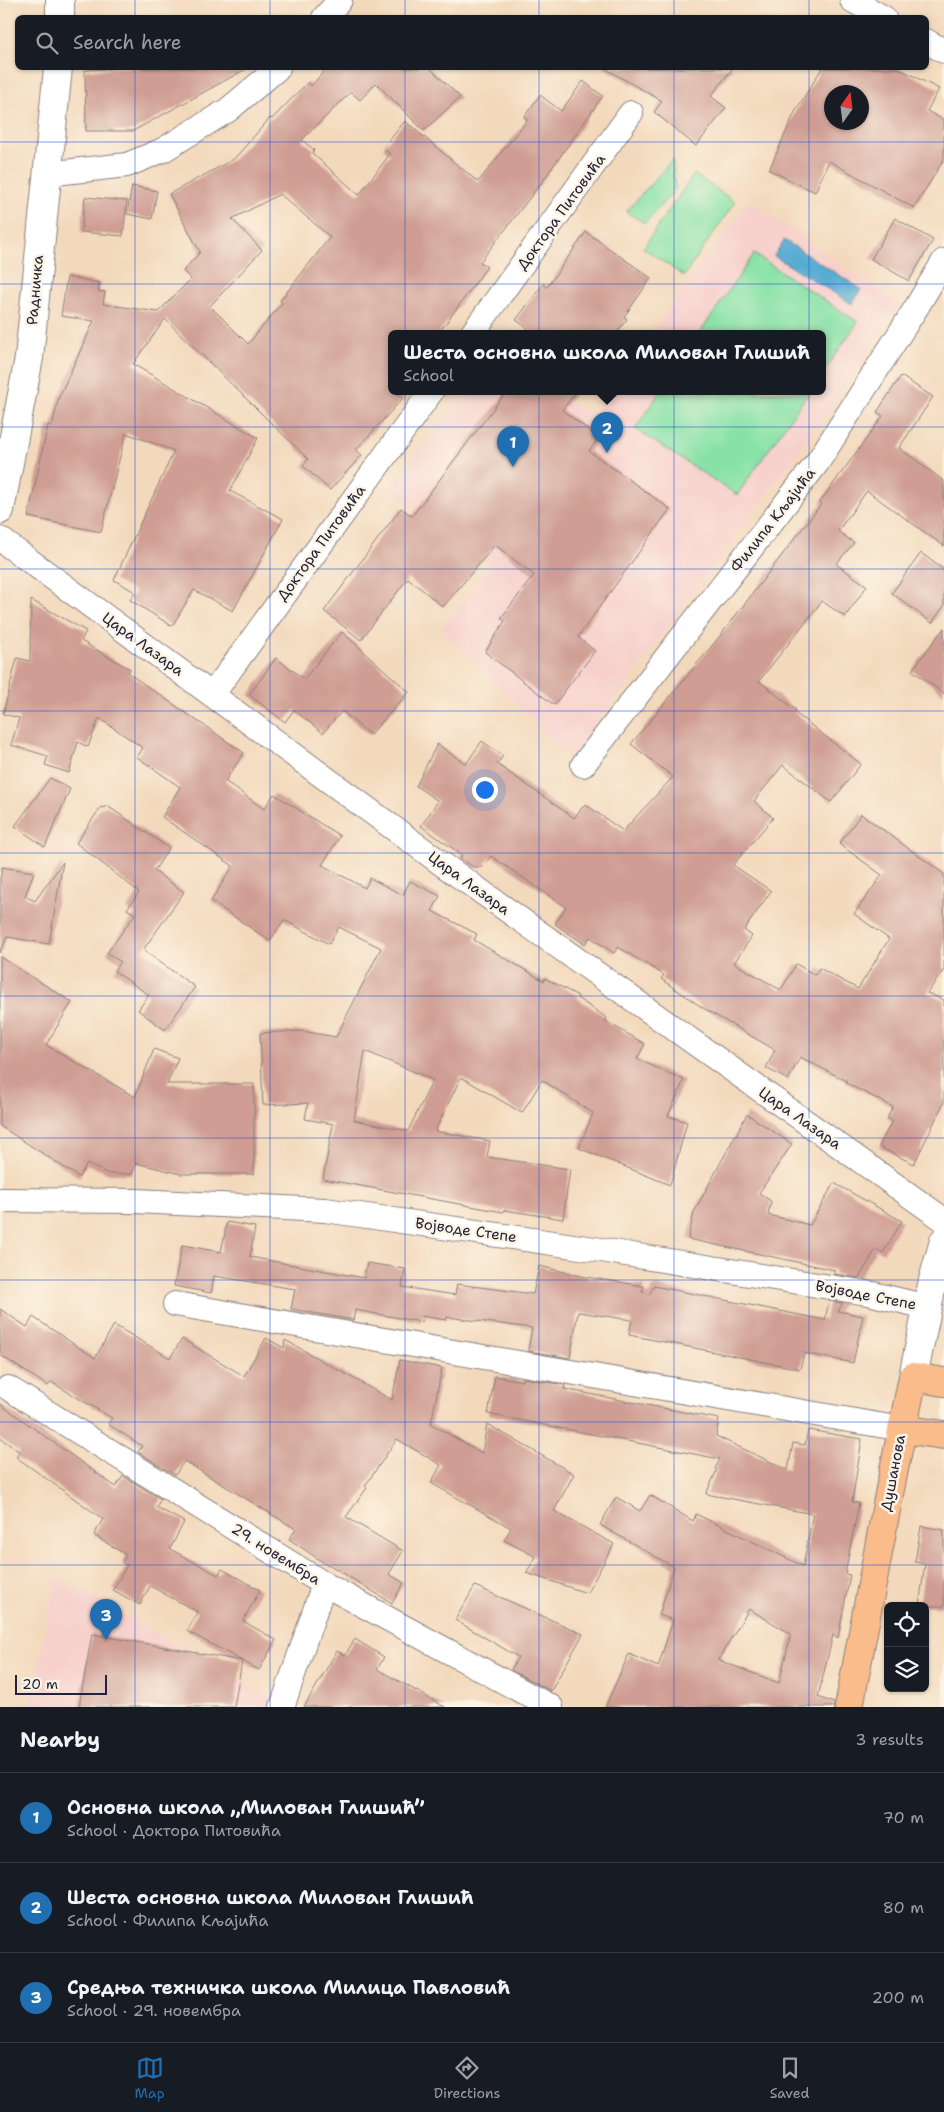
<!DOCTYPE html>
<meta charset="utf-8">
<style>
body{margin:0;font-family:"Shantell Sans",sans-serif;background:#242831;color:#f1f3f6}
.controls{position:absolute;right:15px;bottom:15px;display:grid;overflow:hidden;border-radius:8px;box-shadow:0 1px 4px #0004}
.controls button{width:45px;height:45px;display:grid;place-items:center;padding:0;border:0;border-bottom:1px solid #363941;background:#171b24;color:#f1f3f6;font:25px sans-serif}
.compass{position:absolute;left:824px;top:85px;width:45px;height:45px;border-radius:50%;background:#171b24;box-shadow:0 1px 4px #0004;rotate:14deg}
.scale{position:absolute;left:15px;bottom:12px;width:92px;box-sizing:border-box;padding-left:5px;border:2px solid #22223b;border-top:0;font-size:14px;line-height:18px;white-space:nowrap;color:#22223b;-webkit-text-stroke:4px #fcf5e5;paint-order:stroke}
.you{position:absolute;left:484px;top:789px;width:18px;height:18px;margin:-12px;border:4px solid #fff;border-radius:50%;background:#1a73e8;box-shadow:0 0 0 8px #1a73e833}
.badge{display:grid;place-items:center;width:32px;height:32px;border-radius:50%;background:#1f6fb2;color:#fff;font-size:16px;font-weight:700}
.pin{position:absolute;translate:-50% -41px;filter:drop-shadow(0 1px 2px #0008)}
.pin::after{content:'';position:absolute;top:26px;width:18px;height:15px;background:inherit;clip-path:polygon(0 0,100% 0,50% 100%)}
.popup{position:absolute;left:388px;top:330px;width:438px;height:65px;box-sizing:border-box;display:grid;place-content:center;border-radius:8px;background:#171b24;filter:drop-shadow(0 1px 4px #0005);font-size:16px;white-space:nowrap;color:#9ea1a6}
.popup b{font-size:19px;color:#f1f3f6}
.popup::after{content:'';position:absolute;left:50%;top:100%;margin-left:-10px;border:10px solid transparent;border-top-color:#171b24}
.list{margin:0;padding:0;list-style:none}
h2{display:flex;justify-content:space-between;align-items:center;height:65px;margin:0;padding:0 20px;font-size:21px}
h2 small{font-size:16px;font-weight:400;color:#9ea1a6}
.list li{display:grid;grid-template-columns:32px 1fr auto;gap:15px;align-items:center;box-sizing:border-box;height:90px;padding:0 20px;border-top:1px solid #363941}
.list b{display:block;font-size:19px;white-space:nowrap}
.list p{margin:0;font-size:16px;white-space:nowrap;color:#9ea1a6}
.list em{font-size:16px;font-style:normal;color:#9ea1a6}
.icon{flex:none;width:28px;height:28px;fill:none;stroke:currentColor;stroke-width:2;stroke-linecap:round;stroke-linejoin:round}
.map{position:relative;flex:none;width:944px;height:1707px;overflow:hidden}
.search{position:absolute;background:#171b24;box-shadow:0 1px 4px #0004;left:15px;right:15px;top:15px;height:55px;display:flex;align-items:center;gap:12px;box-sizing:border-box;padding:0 18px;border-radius:8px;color:#9ea1a6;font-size:19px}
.sheet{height:335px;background:#171b24}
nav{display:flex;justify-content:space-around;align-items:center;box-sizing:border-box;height:70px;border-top:1px solid #363941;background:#171b24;font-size:14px;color:#9ea1a6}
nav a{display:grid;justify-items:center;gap:2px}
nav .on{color:#1f6fb2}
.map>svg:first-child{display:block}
</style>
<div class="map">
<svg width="944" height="1707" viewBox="0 0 944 1707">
<rect width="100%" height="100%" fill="#fcf5e5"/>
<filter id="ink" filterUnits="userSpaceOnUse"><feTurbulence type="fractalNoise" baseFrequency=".02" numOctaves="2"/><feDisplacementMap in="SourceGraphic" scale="10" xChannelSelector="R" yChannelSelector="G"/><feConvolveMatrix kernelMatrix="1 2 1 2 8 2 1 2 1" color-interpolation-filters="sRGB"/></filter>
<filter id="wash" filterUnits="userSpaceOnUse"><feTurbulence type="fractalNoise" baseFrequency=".0096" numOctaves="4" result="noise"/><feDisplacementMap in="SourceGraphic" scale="20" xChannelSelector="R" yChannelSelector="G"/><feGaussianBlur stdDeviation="1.12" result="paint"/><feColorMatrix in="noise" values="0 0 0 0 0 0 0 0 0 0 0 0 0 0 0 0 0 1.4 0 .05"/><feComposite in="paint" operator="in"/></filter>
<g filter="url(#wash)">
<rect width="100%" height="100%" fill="#f3d9bc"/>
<path fill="#f7d0cc" d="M 749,201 L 900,305 L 825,416 L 571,758 L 442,628 L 491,565 L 390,489 L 463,392 L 556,392 L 590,416 L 609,392 L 822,392 L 822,334 L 651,334 Z
M 56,1576 L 282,1704 L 282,1707 L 30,1707 Z"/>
<path fill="#88e2a7" stroke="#558271" d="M 673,159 L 675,190 L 645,223 L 626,212 Z
M 694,174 L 735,202 L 684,276 L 643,248 Z
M 754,254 L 858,322 L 822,374 L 822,334 L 699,334 Z
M 660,392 L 809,392 L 737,495 L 635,429 Z"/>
<path fill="#56acd2" stroke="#3c6786" d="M 784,240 L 861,289 L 852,304 L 774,256 Z"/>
<g id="blocks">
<path fill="#cf9d93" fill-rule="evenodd" d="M 111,68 L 248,68 L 133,131 L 86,131 L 85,70 L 111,69 Z
M 325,68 L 430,68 L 460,97 L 424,131 L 376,83 L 360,100 L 351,92 L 302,140 L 314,150 L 312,153 L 359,195 L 390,154 L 383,148 L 405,121 L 478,182 L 527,120 L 524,117 L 540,95 L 561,111 L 583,81 L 603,96 L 542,182 L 480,262 L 487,267 L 438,334 L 392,334 L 392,392 L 396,392 L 403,398 L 356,450 L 362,455 L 330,490 L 303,466 L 308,459 L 165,319 L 133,364 L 258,438 L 230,491 L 283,519 L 233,611 L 194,590 L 172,626 L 130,600 L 135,592 L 114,580 L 174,451 L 126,433 L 101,532 L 28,517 L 48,425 L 52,426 L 59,397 L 94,321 L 61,316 L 67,277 L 100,283 L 98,291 L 105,292 L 103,304 L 158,312 L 191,279 L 183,271 L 200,252 L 169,194 L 234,159 L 270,118 L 272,119 L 308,82 L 311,86 L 326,69 ZM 280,194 L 330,237 L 280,301 L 282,303 L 248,344 L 210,306 L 262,250 L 232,219 Z
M 604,68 L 733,68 L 711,96 L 726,108 L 696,146 L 654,112 L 662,101 Z
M 822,68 L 898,68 L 939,89 L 927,111 L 944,120 L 944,159 L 914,208 L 829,161 L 815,192 L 769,170 L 795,112 ZM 832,92 L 862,92 L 862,122 L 832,122 Z
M 132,186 L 157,191 L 152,219 L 127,214 Z
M 85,197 L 127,201 L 123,236 L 81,232 Z
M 895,218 L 933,240 L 909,281 L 871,259 Z
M 586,232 L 651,278 L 624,317 L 627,319 L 616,334 L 536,334 L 516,320 L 543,284 L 547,287 Z
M 901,376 L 933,397 L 899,448 L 944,481 L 944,546 L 867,491 L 838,531 L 854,543 L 836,564 L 867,586 L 845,617 L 822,601 L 759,681 L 796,710 L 794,712 L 861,764 L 831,802 L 783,765 L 754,801 L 773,818 L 733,865 L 771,891 L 744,930 L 752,936 L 734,963 L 781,990 L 796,964 L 815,975 L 819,968 L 858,989 L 889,939 L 854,914 L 882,875 L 839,844 L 861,814 L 944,874 L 944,970 L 927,993 L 944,1000 L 944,1102 L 914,1164 L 879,1147 L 892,1121 L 887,1118 L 893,1107 L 846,1083 L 847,1081 L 800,1057 L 788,1080 L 766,1068 L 775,1050 L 703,1008 L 661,979 L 664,975 L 618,947 L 614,953 L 590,937 L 585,944 L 565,931 L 555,924 L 566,907 L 491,856 L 483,867 L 473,867 L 460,858 L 462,855 L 421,826 L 438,801 L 416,786 L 437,744 L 466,764 L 482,741 L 503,756 L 497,764 L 574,818 L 585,804 L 623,831 L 673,777 L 631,744 L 720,636 L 822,503 L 820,502 L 883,416 L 877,412 Z
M 506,392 L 576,392 L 562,410 L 599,438 L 589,451 L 670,509 L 578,637 L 595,651 L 554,705 L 485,652 L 505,621 L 501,618 L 534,575 L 495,545 L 443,607 L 408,578 L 361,640 L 324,611 L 401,508 L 412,516 Z
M 921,553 L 944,570 L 944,606 L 932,623 L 892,593 Z
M 31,600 L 86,631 L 81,641 L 130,669 L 128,673 L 244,753 L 225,781 L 264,809 L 274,794 L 340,836 L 322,865 L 365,888 L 370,878 L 403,895 L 410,881 L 440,896 L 432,911 L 477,934 L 474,940 L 544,981 L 545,978 L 578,996 L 577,998 L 607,1018 L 605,1021 L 645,1044 L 637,1059 L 684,1080 L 668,1116 L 687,1122 L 670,1185 L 579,1148 L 593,1113 L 542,1080 L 522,1113 L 461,1077 L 435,1131 L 490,1141 L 487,1157 L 570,1169 L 563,1219 L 504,1210 L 503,1212 L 323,1179 L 333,1124 L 305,1119 L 308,1103 L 263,1105 L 260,1033 L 302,1031 L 336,1037 L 381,948 L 339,927 L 329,944 L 284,920 L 270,941 L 211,901 L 233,866 L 162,817 L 180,787 L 137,757 L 143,748 L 99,718 L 88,747 L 78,742 L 69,773 L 45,765 L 48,756 L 11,745 L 19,718 L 3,714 L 17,658 L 30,661 ZM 365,1051 L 433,1080 L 408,1131 L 354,1120 Z
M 944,628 L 944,694 L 912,670 Z
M 342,632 L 409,692 L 370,735 L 342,711 L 323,733 L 294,710 L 285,722 L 249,695 L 276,658 L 304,679 Z
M 50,778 L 70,789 L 45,847 L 15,826 Z
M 106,805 L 169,848 L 154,871 L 184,892 L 143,950 L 195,987 L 165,1030 L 138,1010 L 149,995 L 114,971 L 121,962 L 107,953 L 135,914 L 127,909 L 139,892 L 76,843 L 101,807 L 104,808 Z
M 63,862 L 49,944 L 7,937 L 0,953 L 0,880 L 2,867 L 34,872 L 25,896 L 35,901 Z
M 0,957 L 72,1002 L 46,1045 L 135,1097 L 154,1049 L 178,1058 L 167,1084 L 254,1084 L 254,1174 L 181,1174 L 136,1163 L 132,1174 L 109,1174 L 87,1164 L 79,1177 L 0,1126 Z
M 747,1114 L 792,1144 L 759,1193 L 771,1201 L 768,1215 L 810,1225 L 834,1183 L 902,1221 L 883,1253 L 876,1249 L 859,1278 L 834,1274 L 835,1270 L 688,1239 L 694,1212 Z
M 227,1222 L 255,1227 L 250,1257 L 364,1278 L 367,1263 L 405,1269 L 402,1287 L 455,1295 L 457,1284 L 533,1294 L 539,1266 L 586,1277 L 644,1286 L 642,1292 L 649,1295 L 654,1286 L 825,1320 L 829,1301 L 843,1303 L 838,1311 L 863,1316 L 853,1363 L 804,1353 L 800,1369 L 629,1335 L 632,1320 L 578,1312 L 570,1358 L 528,1351 L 532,1328 L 447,1317 L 446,1320 L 422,1316 L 421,1322 L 355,1310 L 353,1320 L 291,1309 L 295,1289 L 214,1276 L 211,1293 L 174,1286 L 182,1245 L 221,1252 Z
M 0,1309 L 27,1327 L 33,1317 L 95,1358 L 114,1325 L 170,1358 L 182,1339 L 244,1376 L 266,1338 L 284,1348 L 285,1340 L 392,1400 L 400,1360 L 442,1368 L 431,1424 L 482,1453 L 487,1424 L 574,1474 L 554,1511 L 614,1544 L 587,1593 L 526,1573 L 536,1557 L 504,1540 L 511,1528 L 431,1483 L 441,1465 L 397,1439 L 365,1486 L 367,1488 L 346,1517 L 403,1551 L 389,1574 L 404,1583 L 392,1603 L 328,1564 L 327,1565 L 289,1539 L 296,1529 L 184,1461 L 175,1475 L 138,1452 L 142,1446 L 108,1424 L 112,1418 L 51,1382 L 48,1386 L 0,1355 Z
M 495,1376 L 522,1381 L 523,1378 L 565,1385 L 564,1389 L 719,1419 L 716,1436 L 788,1470 L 793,1443 L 805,1445 L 808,1430 L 862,1439 L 852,1502 L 859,1503 L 845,1574 L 850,1575 L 838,1638 L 833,1635 L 818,1697 L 834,1703 L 834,1707 L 605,1707 L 629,1654 L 658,1667 L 673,1620 L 659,1615 L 674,1567 L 600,1525 L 616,1497 L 640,1511 L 650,1495 L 693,1521 L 696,1514 L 803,1566 L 813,1514 L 706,1494 L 717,1470 L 715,1469 L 720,1459 L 488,1414 ZM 749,1609 L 791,1634 L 779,1683 L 718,1660 Z
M 0,1404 L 116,1487 L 123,1476 L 161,1499 L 156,1507 L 184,1522 L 170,1549 L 218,1575 L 222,1569 L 260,1590 L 243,1621 L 276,1640 L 259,1670 L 187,1631 L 198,1612 L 150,1586 L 140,1605 L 113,1590 L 127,1565 L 122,1563 L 126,1555 L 94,1535 L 103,1519 L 16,1457 L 20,1452 L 0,1438 Z
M 921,1526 L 944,1530 L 944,1606 L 919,1606 L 925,1564 L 915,1562 Z
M 475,1586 L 583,1634 L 551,1691 L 511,1670 L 518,1657 L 455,1620 Z
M 92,1634 L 242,1661 L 234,1707 L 79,1707 Z
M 355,1639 L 384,1657 L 377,1669 L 445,1707 L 304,1707 L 337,1651 L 345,1655 Z"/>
</g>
</g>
<g filter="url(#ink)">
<use href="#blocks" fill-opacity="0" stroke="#8a7e7c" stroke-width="1"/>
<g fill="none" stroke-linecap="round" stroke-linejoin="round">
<g stroke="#8a7e7c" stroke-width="26">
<path id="minor" d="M 852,0 L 884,18
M 324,18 L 340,0
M 926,41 L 944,51
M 46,174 L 127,165 L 163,150 L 228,110 L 278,68
M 472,334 L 631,113
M 0,539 L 445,866 L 944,1220
M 212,695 L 431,392
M 583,765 L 817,463 L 916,308 L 944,261
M 0,1200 L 135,1201 L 325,1210 L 601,1250 L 873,1294 L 927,1307
M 175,1304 L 902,1429
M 8,1388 L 324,1584 L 551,1707
M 282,1707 L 324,1584"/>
</g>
<g stroke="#8a7e7c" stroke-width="30">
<path id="tertiary" d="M 60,18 L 60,0
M 0,510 L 29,358 L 58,68
M 913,1377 L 933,1280 L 944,1241"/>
</g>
<g stroke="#8a7e7c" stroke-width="30">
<path id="primary" d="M 902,1429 L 944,1435
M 849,1707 L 889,1494 L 913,1377 L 944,1382"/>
</g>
<use href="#minor" stroke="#fff" stroke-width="24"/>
<use href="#tertiary" stroke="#fff" stroke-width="28"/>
<use href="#primary" stroke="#fabc8b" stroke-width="28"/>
</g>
</g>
<path fill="none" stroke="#1d4ed8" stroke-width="1" stroke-opacity="0.55" d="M 135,0 L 135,18M 270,0 L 270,18M 405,0 L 405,18M 539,0 L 539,18M 674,0 L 674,18M 809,0 L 809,18M 135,68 L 135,1707M 270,68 L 270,1707M 405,68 L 405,1707M 539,68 L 539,1707M 674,68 L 674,1707M 809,68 L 809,1707M 0,142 L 944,142M 0,284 L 944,284M 0,427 L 944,427M 0,569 L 944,569M 0,711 L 944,711M 0,853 L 944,853M 0,996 L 944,996M 0,1138 L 944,1138M 0,1280 L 944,1280M 0,1422 L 944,1422M 0,1565 L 944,1565"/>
<g text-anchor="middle" stroke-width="5" stroke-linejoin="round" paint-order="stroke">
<g font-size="15" fill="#22223b" stroke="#fcf5e5">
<text transform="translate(561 212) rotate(-54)" y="5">Доктора Питовића</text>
<text transform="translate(35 290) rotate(-85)" y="5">Радничка</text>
<text transform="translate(773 520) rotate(-52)" y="5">Филипа Кљајића</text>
<text transform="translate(321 543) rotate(-54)" y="5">Доктора Питовића</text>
<text transform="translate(143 644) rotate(36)" y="5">Цара Лазара</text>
<text transform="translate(469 883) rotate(36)" y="5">Цара Лазара</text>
<text transform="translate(800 1118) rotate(35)" y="5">Цара Лазара</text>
<text transform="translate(466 1230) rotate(8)" y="5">Војводе Степе</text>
<text transform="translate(866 1295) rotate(11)" y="5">Војводе Степе</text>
<text transform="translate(893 1473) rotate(-79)" y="5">Душанова</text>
<text transform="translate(276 1554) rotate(32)" y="5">29. новембра</text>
</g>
</g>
</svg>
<div class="controls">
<button><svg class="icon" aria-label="locate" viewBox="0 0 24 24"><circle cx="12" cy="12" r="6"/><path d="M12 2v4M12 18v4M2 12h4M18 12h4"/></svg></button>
<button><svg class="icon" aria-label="layers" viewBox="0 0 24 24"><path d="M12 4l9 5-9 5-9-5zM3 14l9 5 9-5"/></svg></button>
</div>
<svg class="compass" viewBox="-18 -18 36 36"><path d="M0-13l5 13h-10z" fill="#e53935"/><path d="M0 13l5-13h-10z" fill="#9ea1a6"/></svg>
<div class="scale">20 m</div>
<div class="you"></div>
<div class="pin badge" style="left:513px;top:467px">1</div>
<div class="pin badge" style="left:607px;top:453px">2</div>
<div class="popup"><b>Шеста основна школа Милован Глишић</b>School</div>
<div class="pin badge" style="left:106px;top:1640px">3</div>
<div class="search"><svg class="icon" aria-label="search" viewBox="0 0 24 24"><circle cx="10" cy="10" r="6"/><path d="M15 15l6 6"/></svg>Search here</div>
</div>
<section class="sheet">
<h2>Nearby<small>3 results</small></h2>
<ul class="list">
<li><span class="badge">1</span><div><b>Основна школа „Милован Глишић”</b><p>School · Доктора Питовића</p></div><em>70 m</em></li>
<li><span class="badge">2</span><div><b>Шеста основна школа Милован Глишић</b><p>School · Филипа Кљајића</p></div><em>80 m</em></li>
<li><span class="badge">3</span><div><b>Средња техничка школа Милица Павловић</b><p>School · 29. новембра</p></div><em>200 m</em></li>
</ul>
</section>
<nav>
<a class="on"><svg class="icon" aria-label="map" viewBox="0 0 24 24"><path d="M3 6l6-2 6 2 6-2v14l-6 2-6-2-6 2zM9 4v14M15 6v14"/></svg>Map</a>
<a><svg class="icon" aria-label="directions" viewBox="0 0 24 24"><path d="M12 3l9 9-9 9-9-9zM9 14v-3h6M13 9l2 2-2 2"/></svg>Directions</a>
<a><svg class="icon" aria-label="saved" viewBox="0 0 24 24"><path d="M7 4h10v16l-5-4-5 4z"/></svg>Saved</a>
</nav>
